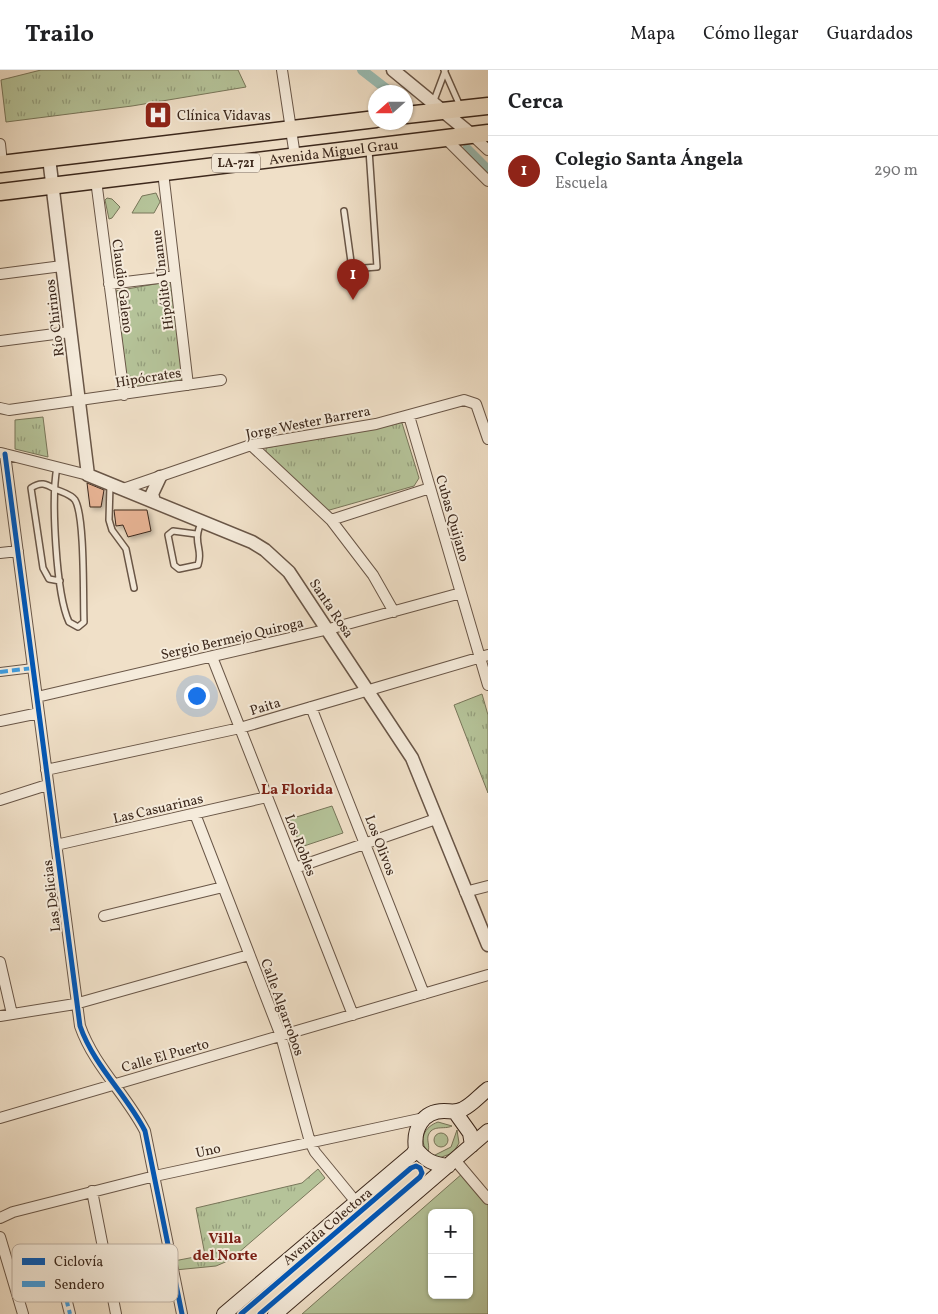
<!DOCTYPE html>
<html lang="es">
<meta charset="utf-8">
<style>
body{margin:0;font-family:Vollkorn,serif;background:#f6f6f6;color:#202124}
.controls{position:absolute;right:15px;bottom:15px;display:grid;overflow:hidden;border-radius:8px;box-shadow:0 1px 4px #0004}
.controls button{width:45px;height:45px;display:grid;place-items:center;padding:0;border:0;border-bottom:1px solid #e0e0e0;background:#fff;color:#202124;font:25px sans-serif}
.compass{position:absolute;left:368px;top:15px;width:45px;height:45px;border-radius:50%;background:#fff;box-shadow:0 1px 4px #0004;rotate:249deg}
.you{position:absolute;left:196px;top:625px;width:18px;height:18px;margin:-12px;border:4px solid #fff;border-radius:50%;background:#1a73e8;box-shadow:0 0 0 8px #1a73e833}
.badge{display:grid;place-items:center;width:32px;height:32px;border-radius:50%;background:#8f2418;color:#fff;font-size:16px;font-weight:700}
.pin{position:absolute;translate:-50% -41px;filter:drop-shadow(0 1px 2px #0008)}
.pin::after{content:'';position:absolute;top:26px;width:18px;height:15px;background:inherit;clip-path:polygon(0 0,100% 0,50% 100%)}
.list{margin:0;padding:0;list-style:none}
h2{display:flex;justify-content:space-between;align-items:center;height:65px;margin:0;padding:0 20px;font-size:21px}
h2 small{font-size:16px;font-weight:400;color:#757577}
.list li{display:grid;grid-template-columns:32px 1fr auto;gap:15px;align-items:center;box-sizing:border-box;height:70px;padding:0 20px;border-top:1px solid #e0e0e0}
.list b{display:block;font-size:19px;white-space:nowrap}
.list p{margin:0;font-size:16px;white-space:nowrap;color:#757577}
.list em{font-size:16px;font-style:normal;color:#757577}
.map{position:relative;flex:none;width:488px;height:1244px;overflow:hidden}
header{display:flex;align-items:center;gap:30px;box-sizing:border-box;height:70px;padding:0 25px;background:#fff;border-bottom:1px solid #e0e0e0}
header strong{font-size:24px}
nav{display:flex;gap:28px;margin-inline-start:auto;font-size:18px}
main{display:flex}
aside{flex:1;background:#fff}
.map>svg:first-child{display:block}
</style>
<header>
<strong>Trailo</strong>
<nav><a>Mapa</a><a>Cómo llegar</a><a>Guardados</a></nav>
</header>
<main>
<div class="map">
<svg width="488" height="1244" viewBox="0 0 488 1244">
<defs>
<pattern id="park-tufts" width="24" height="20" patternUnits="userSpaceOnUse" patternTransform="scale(1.25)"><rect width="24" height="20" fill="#b5c399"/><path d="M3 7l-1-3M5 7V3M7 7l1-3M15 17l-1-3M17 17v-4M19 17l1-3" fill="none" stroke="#949e7c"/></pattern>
<filter id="shadow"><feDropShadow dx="2.5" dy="2.5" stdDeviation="2.5" flood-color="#0004"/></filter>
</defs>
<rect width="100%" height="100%" fill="#f0e0c8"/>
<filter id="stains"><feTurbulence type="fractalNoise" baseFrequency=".004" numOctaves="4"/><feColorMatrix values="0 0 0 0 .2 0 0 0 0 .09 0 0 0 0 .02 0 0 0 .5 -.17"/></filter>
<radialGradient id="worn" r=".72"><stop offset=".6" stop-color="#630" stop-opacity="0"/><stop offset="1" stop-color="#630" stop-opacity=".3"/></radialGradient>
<path fill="#b5c399" stroke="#78765a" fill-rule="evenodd" d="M 156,123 L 160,132 L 154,143 L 132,143 L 142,126 Z
M 107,128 L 112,129 L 120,137 L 112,148 L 109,149 L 105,130 Z
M 332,736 L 343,763 L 301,777 L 290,749 Z
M 438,1052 L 452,1056 C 444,1060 432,1054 428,1066 C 427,1072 430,1076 428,1082 C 418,1070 424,1057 438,1052 Z
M 457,1060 L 459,1073 L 453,1083 L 439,1088 L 433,1086 L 451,1077 Z
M434 1070a7 7 0 1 1 14 0a7 7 0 1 1-14 0Z
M 463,1103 L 488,1133 L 488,1244 L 302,1244 ZM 432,1143 L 469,1143 L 469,1225 L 432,1225 Z"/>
<path fill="url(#park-tufts)" stroke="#78765a" d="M 41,0 L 238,0 L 246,17 L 132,36 L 6,52 L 1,10 Z
M 172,211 L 184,311 L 128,320 L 116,221 Z
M 43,347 L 48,387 L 15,379 L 15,350 Z
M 395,352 L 402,353 L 419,408 L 414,416 L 326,441 L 266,382 L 266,378 Z
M 482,624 L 488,645 L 488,723 L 454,635 Z
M 318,1099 L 325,1108 L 230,1190 L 216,1196 L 175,1200 L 174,1191 L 205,1185 L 196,1138 L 302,1113 Z"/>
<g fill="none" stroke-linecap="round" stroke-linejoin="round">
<path stroke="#9abdb4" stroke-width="10" d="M 362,0 L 389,21
M 467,79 L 488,100"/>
</g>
<path fill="#e8b495" stroke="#3c281c" filter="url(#shadow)" d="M 87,413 L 104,420 L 101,437 L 90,437 Z
M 114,440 L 147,440 L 151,461 L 128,467 L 123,455 L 116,456 Z"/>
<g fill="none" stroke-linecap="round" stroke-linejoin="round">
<g stroke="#695647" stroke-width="8">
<path id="service" d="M 444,0 L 460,36
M 433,33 L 445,1
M 344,141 L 352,199 L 377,197 L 369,80
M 57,397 C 51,428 56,524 69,552 L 78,557 L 84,552 C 83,528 85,446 75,430 C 71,424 61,422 55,419 C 46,414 41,411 31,418 L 43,498 L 49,509 L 60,511
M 110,415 L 109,450 L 112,460 L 126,479 L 134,518
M 196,464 L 173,461 L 168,465 L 174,495 L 179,499 L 198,495 C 204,479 191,473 202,451"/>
</g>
<g stroke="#695647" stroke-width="10">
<path id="pedestrian" d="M 0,602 L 33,598"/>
</g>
<g stroke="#695647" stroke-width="12">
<path id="minor" d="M 282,0 L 295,86
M 472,65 L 488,80
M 445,68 L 488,111
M 0,74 L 2,93
M 163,102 L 188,315
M 96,110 L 124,325
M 0,204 L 62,196
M 109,214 L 175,206
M 0,271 L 70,262
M 0,338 L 9,340 L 221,310
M 409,346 L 488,615
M 251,375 L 331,450 L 373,505 L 394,542
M 1,383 L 88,405
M 5,384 L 80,956 C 94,996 126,1024 145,1061 L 182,1244
M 123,419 L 251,375 L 376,354 L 464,330 L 476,334 L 488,369
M 331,450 L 430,418
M 0,483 L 18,481
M 212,587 L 353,945
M 37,627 L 329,559 L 461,523
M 311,637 L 424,924
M 0,651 L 39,643
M 46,700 L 240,658 L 488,585
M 0,730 L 47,715
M 195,744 L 281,966 L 310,1072 L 315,1082 L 356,1132
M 56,775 L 267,727
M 295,798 L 436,749
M 465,822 L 488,816
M 104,846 L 223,817
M 0,892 L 12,944
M 0,946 L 75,934 L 249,885
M 0,1048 L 488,905
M 455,1090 L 488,1129
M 92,1121 L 116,1244
M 0,1148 L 13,1142 L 155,1106 L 424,1048
M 0,1167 L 23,1244
M 15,1217 L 60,1204 L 70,1244"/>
</g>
<g stroke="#695647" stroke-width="15">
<path id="tertiary" d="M 393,0 L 472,65
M 49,88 L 88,405 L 252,472 L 265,480 L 289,502 L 412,688 L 488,875
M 154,431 L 152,424 L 160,407"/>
</g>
<g stroke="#3c281c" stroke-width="16">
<path id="secondary" d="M 455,1042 L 470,1063 L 472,1075
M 416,1079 C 426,1091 433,1094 448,1096
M 224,1244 L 413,1084 L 416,1079 C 413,1060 422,1041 444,1041 C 451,1041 456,1043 463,1039 C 472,1035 480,1025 488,1019
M 275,1244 L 488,1061"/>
</g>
<g stroke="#3c281c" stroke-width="19">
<g id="primary">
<path d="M 406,45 L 488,36"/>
<path d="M 0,94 L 376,49"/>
<path id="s1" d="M 0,122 L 488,63"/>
</g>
</g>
<use href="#service" stroke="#f5ebdb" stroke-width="5"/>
<use href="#pedestrian" stroke="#f5ebdb" stroke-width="8"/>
<use href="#minor" stroke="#f5ebdb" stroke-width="10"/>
<use href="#tertiary" stroke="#f5ebdb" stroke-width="12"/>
<use href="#secondary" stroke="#f5ebdb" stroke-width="14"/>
<use href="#primary" stroke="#f0e0c8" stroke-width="16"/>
<path stroke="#3f9cdf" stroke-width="4" stroke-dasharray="8 4" stroke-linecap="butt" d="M 0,602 L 33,598
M 15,1217 L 60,1204 L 70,1244"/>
<g stroke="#f5ebdb" stroke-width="8">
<path id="cycleway" d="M 5,384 L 80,956 C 94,996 126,1024 145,1061 L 182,1244
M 241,1244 L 411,1098 L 416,1096 L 420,1098 L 422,1103 L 420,1107 L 260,1244"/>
</g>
<use href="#cycleway" stroke="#0057b8" stroke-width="5"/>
</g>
<defs>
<g id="hospital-square" transform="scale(1.4375)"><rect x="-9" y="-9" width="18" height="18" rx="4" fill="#8f2418" stroke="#f5ebdb"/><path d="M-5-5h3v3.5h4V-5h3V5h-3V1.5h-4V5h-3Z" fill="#fff"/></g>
</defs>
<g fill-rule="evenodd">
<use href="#hospital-square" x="158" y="45"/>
</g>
<g text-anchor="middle" stroke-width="4" stroke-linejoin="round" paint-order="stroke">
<rect fill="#f5ebdb" stroke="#746255" stroke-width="1" x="212" y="83.5" width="48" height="19" rx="4"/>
<g font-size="12" font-weight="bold" fill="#3c281c">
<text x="236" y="97">LA-721</text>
</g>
<g font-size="14" fill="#3c281c" stroke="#f5ebdb" text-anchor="start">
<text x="177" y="50">Clínica Vidavas</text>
</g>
<g font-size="14" fill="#3c281c" stroke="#f5ebdb">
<text dy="5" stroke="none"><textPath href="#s1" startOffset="336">Avenida Miguel Grau</textPath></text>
<text transform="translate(162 210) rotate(-97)" y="5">Hipólito Unanue</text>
<text transform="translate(123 216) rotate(83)" y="5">Claudio Galeno</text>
<text transform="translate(54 248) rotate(-97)" y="5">Río Chirinos</text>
<text transform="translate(148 307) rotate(-9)" y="5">Hipócrates</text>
<text transform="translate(308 352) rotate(-11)" y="5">Jorge Wester Barrera</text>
<text transform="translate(453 448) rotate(74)" y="5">Cubas Quijano</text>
<text transform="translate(332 538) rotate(56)" y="5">Santa Rosa</text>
<text transform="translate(232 568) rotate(-13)" y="5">Sergio Bermejo Quiroga</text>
<text transform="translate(265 636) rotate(-17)" y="5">Paita</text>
<text transform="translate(158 738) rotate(-13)" y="5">Las Casuarinas</text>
<text transform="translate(301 775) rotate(69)" y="5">Los Robles</text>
<text transform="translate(381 775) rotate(69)" y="5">Los Olivos</text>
<text transform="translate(51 826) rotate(-97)" y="5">Las Delicias</text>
<text transform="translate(283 937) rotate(70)" y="5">Calle Algarrobos</text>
<text transform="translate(165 985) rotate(-16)" y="5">Calle El Puerto</text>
<text transform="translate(208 1080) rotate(-12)" y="5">Uno</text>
<text transform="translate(327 1156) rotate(-40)" y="5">Avenida Colectora</text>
</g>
<g font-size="15" font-weight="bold" fill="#7a1f14" stroke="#f5ebdb">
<text x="297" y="724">La Florida</text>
<text x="225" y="1173">Villa<tspan x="225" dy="17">del Norte</tspan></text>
</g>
</g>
<rect x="12" y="1174" width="166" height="58" rx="8" fill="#f5ebdb" stroke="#beb0a2" stroke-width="1"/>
<rect x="22" y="1188" width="23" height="7" fill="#0057b8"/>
<rect x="22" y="1211" width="23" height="6" fill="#3f9cdf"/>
<g font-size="14" fill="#3c281c">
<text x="54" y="1196">Ciclovía</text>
<text x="54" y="1219">Sendero</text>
</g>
<rect width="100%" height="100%" filter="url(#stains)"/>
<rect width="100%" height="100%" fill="url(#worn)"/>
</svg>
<div class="controls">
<button>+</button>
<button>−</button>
</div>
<svg class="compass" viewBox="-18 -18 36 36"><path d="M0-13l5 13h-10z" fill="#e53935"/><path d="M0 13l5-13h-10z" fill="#757577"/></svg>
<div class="you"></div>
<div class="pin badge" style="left:353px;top:230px">1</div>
</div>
<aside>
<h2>Cerca<small></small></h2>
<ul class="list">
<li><span class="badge">1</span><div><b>Colegio Santa Ángela</b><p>Escuela</p></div><em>290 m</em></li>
</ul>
</aside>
</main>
